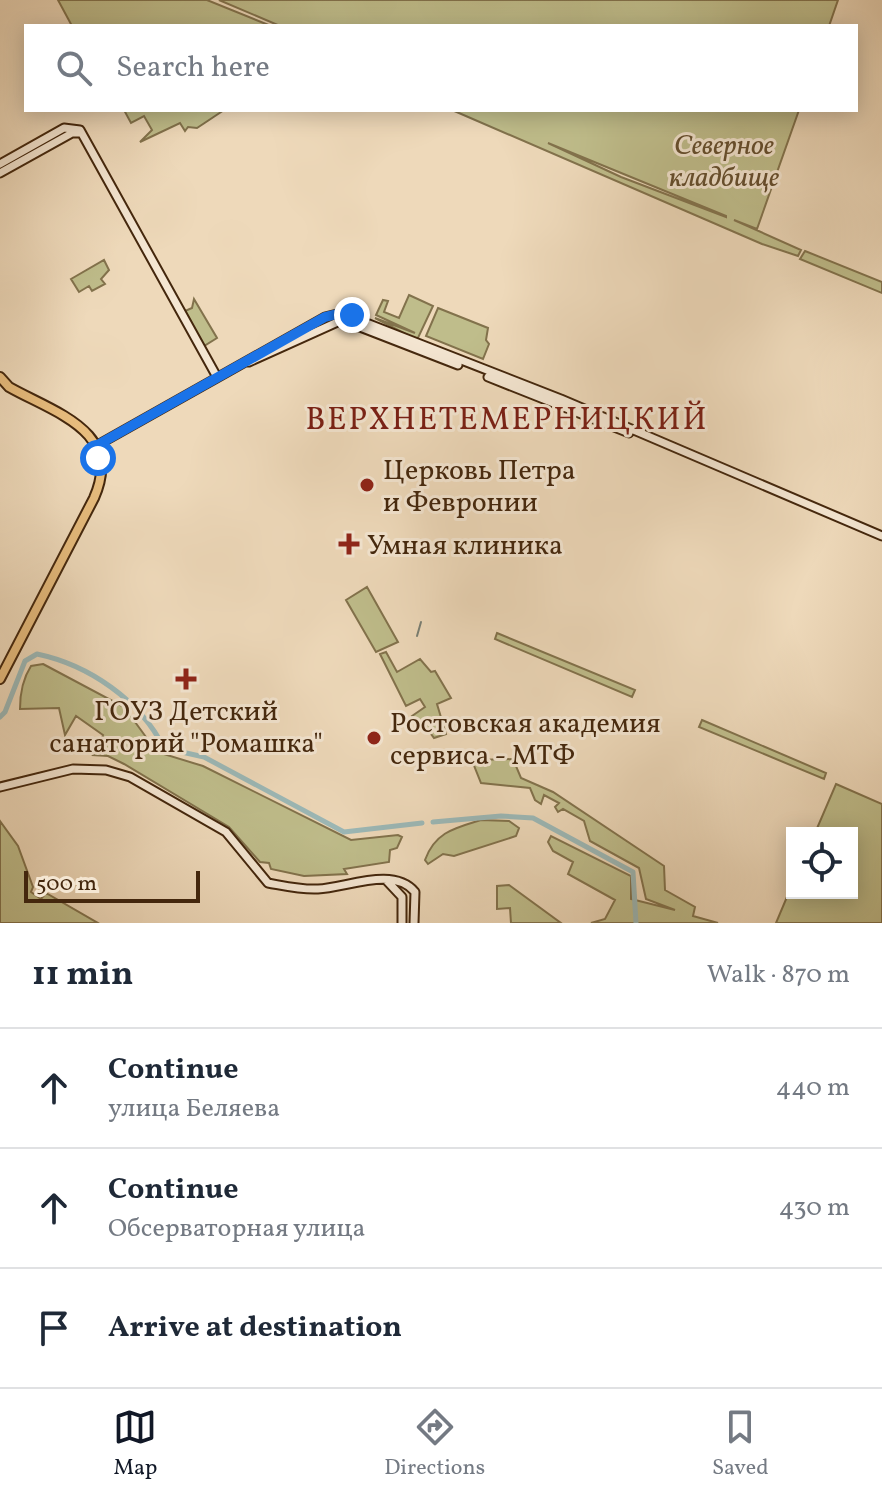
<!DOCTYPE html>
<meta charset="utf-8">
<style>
body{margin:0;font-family:Vollkorn,serif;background:#f6f6f7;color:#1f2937}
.controls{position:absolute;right:24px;bottom:24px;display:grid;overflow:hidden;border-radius:0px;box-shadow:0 4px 20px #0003}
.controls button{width:72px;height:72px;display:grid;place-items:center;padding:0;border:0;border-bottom:2px solid #e0e1e3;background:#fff;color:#1f2937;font:40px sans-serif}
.scale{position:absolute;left:24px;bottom:20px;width:176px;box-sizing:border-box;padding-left:8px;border:4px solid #44270d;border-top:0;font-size:22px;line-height:28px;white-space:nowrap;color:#44270d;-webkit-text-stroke:6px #f4e6d2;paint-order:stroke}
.stop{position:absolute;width:24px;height:24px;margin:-18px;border:6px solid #1a73e8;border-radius:50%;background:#fff}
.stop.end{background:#1a73e8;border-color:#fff;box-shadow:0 2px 8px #0008}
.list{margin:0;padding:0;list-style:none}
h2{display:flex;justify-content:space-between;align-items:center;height:104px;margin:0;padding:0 32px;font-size:34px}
h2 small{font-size:26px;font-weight:400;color:#747a83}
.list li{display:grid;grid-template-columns:52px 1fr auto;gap:24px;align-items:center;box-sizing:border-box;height:120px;padding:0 32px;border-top:2px solid #e0e1e3}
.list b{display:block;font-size:30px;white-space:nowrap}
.list p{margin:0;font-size:26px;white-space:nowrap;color:#747a83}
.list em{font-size:26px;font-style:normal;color:#747a83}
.icon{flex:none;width:44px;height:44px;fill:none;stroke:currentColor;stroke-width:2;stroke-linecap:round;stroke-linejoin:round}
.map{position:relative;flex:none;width:882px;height:923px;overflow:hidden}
.search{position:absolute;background:#fff;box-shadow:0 4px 20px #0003;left:24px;right:24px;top:24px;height:88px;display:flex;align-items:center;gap:20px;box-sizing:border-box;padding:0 28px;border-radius:0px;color:#747a83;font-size:30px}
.sheet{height:464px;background:#fff}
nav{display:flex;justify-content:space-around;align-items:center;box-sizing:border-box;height:112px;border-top:2px solid #e0e1e3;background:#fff;font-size:22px;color:#747a83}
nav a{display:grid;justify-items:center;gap:4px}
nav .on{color:#111827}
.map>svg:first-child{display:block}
</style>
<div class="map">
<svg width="882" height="923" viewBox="0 0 882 923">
<rect width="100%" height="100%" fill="#eed9ba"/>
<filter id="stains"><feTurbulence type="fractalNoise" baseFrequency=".0025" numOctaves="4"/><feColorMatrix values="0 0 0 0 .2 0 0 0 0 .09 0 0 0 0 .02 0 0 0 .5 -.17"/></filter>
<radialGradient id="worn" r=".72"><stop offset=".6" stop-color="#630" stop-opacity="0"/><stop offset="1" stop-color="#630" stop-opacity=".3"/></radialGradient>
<path fill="#bfbd8b" stroke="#82724c" stroke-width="2" fill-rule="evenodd" d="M 58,0 L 207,0 L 271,26 L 72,26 Z
M 219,0 L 838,0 L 829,26 L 280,26 Z
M 124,110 L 224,110 L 197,128 L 188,127 L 185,131 L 180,123 L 140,142 L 152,130 L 144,116 L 131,123 Z
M 452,110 L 799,110 L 757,229 L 734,220 L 801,250 L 798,256 L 762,244 ZM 548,143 L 726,216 L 726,217 L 621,177 Z
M 805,251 L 882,282 L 882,293 L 800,259 Z
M 104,260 L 109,270 L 101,279 L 105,284 L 92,291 L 89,286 L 79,292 L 71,279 Z
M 409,295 L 433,306 L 417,340 L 375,318 L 415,333 L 376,315 L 383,300 L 388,301 L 384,312 L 399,318 Z
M 194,299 L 217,338 L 204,346 L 185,311 L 192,308 Z
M 438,308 L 488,328 L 486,340 L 489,344 L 483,359 L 426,336 Z
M 367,587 L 398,642 L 376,652 L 346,600 Z
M 497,633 L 635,690 L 632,697 L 495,639 Z
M 386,652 L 397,672 L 420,659 L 431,672 L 435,671 L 451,698 L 437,704 L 446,734 L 434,738 L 423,723 L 417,725 L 412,716 L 425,707 L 420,699 L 406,706 L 380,654 Z
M 43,664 L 124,707 L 157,752 L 203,766 L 351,840 L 398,835 L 402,837 L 397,848 L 390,850 L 389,862 L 344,869 L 347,874 L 304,876 L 271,869 L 269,863 L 260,862 L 229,827 L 124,764 L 108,756 L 93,755 L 103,735 L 76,716 L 65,735 L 59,708 L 20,709 C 20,694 22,680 31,666 Z
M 702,720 L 826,773 L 824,779 L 699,727 Z
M 513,759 L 521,778 L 553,792 L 664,866 L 665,890 L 695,907 L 693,916 L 718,923 L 591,923 L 605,919 L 615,900 L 568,874 L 573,862 L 553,851 L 548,842 L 551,836 L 631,876 L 631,899 L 675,910 L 646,899 L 639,868 L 590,841 L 584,821 L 563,809 L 558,812 L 555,807 L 559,803 L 544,795 L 541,804 L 535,800 L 530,788 L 481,783 L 473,763 L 476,760 Z
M 836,784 L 882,804 L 882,923 L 776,923 L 792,885 L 792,893 L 852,893 L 852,833 L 815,833 Z
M 481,820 L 509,821 L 519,828 L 516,836 L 454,856 L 443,854 L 428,864 L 425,860 C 435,832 455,828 481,820 Z
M 0,821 L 18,846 L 33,887 L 31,892 L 41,899 L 46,893 L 98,923 L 0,923 Z
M 509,885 L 561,923 L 511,923 L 510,908 L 497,909 L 497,886 Z"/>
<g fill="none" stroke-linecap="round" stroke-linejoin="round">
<path stroke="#797f74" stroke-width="2" d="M 417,636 L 421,622"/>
<path stroke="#9cb9b8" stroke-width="5" d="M 0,717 L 5,712 L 25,661 L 37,654 C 89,665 140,700 164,748 L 204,757 L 344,832 L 422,823
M 433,822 L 501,816 L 533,818 L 633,872 L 636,923"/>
<g stroke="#44270d" stroke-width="11">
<path id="secondary" d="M 0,164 L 64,128 L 80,130 L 217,377
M 0,173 L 72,133 L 81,133
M 249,362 L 342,320 L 458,365
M 488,377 L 629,433
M 94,447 L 325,317 L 341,313 L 561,399 L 882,536
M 0,787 L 73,769 L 106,770 L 130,777 L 226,832 L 268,883 C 285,886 302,890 318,889 C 346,888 393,866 415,892 L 414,923
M 387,881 L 402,897 L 402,923"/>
</g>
<g stroke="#44270d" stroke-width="12">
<path id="primary" d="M 0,377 L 9,387 C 55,413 124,431 94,498 L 0,679"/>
</g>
<use href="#secondary" stroke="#f4e6d2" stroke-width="7"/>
<use href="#primary" stroke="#e7bc7d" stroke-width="8"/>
</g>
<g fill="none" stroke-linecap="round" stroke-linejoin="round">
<path stroke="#1a73e8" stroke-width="10" d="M 98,458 L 94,447 L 325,317 L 341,313 L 352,315"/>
</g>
<g fill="#8f2418" stroke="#f4e6d2" stroke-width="3">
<circle cx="367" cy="485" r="8"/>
<path d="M345 532h8v8h8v8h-8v8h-8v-8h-8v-8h8z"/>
<path d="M182 667h8v8h8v8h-8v8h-8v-8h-8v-8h8z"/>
<circle cx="374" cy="738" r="8"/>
</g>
<g text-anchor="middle" stroke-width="6" stroke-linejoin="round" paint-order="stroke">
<g font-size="28" font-style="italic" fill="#634c2c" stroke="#f4e6d2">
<text x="724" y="154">Северное<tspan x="724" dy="32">кладбище</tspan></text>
</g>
<g font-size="28" fill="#44270d" stroke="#f4e6d2" text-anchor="start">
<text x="383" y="479">Церковь Петра<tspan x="383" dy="32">и Февронии</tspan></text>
<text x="367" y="554">Умная клиника</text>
<text x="186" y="720" text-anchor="middle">ГОУЗ Детский<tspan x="186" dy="32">санаторий "Ромашка"</tspan></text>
<text x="390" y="732">Ростовская академия<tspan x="390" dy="32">сервиса - МТФ</tspan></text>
</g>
<g font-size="32" letter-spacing="2" fill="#7a1f14" stroke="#f4e6d2">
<text x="507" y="429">ВЕРХНЕТЕМЕРНИЦКИЙ</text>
</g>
</g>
<rect width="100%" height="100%" filter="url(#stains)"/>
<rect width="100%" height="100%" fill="url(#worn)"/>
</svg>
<div class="controls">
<button><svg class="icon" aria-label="locate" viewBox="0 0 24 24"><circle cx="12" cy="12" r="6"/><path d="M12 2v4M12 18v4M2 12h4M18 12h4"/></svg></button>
</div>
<div class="scale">500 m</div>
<div class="stop" style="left:98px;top:458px"></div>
<div class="stop end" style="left:352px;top:315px"></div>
<div class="search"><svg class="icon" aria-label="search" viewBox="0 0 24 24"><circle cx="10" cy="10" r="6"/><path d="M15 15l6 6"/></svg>Search here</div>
</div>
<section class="sheet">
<h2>11 min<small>Walk · 870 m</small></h2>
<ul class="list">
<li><svg class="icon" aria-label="ahead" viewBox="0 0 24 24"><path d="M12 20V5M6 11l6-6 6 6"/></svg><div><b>Continue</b><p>улица Беляева</p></div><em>440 m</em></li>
<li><svg class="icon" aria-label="ahead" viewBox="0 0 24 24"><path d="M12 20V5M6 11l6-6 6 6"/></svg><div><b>Continue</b><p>Обсерваторная улица</p></div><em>430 m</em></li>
<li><svg class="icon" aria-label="arrive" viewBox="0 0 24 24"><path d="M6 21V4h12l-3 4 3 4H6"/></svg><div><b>Arrive at destination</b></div></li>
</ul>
</section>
<nav>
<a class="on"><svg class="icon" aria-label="map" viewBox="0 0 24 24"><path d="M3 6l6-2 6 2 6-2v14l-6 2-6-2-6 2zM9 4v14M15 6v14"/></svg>Map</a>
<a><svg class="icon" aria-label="directions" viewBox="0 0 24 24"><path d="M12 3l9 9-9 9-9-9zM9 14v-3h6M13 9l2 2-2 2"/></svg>Directions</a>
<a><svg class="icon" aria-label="saved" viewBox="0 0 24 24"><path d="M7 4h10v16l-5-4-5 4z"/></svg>Saved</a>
</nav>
